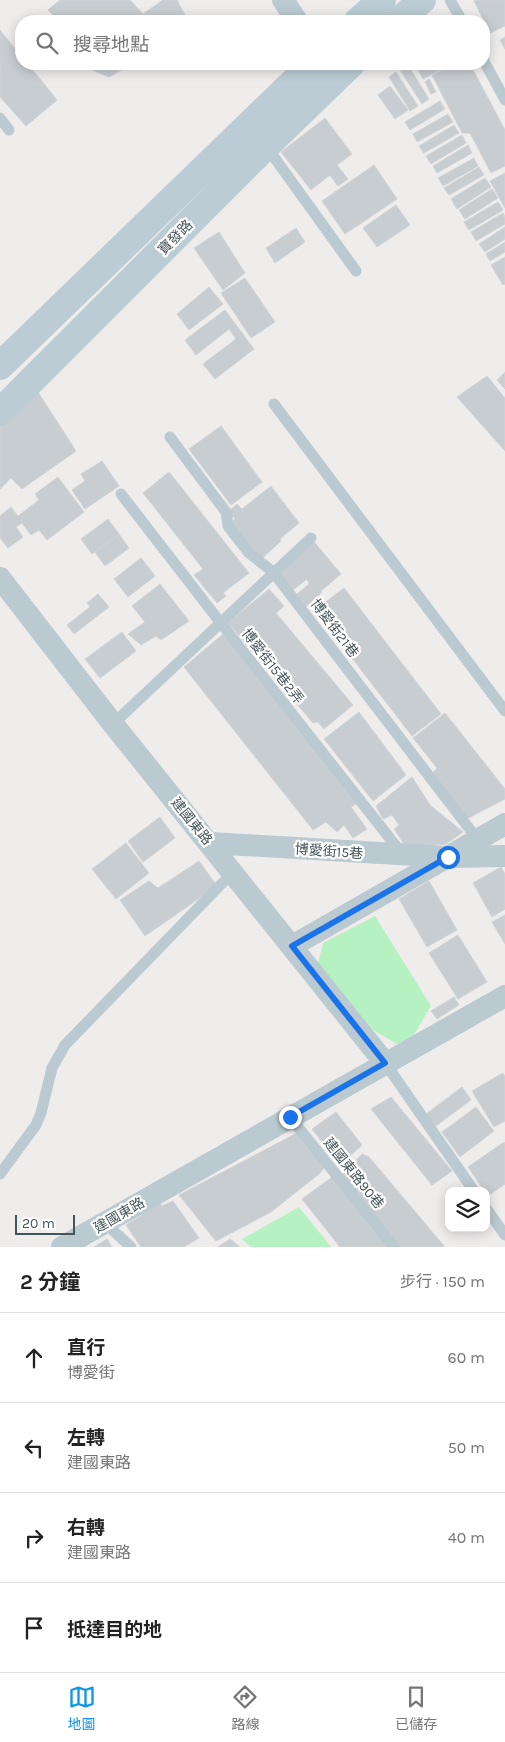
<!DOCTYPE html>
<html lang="zh-TW">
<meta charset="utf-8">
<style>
body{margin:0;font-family:Karla,"Noto Sans TC",sans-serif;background:#f6f6f6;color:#222}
.controls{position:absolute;right:15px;bottom:15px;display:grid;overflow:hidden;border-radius:10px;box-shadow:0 2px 12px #0003}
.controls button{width:45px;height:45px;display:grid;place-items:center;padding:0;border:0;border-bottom:1px solid #e0e0e0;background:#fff;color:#222;font:25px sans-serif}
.scale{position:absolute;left:15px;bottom:12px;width:60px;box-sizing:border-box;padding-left:5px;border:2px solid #43545a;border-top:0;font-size:14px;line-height:18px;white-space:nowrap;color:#43545a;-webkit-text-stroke:4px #fff;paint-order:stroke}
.stop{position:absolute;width:15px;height:15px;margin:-11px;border:4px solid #1a73e8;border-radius:50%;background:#fff}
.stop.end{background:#1a73e8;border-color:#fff;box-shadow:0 1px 5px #0008}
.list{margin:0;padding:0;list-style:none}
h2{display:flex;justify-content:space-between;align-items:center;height:65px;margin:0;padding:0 20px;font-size:21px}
h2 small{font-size:16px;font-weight:400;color:#767676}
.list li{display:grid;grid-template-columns:32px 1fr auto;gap:15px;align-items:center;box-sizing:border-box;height:90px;padding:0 20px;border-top:1px solid #e0e0e0}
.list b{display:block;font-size:19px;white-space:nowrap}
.list p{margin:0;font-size:16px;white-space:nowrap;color:#767676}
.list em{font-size:16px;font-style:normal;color:#767676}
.icon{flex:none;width:28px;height:28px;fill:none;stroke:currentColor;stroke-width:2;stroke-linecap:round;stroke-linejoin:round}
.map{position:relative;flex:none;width:505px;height:1247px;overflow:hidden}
.search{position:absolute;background:#fff;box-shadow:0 2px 12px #0003;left:15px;right:15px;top:15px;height:55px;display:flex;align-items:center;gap:12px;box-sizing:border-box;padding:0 18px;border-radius:20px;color:#767676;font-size:19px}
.sheet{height:425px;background:#fff}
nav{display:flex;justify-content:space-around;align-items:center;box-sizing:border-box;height:70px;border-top:1px solid #e0e0e0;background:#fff;font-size:14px;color:#767676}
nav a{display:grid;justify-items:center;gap:2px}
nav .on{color:#0e95e7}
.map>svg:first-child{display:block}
</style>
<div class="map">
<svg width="505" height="1247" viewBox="0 0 505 1247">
<rect width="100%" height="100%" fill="#efecec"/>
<path fill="#b6f1c2" d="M 375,916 L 431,1006 L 413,1036 L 397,1044 L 373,1030 L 318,963 L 323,943 Z
M 299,1207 L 331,1247 L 251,1247 L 242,1239 Z"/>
<path fill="#c8cdd1" stroke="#cfd4d8" d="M 60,0 L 130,0 L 143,14 L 163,0 L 177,0 L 188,21 L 59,21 L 48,10 Z
M 477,0 L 505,0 L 505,26 L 490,33 L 474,1 Z
M 0,30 L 21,56 L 21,64 L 28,64 L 57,100 L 26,126 L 0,97 Z
M 505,37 L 505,49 L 500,40 Z
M 84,64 L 132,64 L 109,77 L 92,70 Z
M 415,64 L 450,64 L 423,79 Z
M 454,64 L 470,64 L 505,130 L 505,166 L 491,173 L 470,133 L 462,133 L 432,75 Z
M 408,65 L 429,99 L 422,104 L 400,70 Z
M 396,72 L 418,106 L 410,111 L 389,77 Z
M 429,79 L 436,92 L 431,94 L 425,82 Z
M 390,86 L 408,110 L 395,119 L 378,95 Z
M 440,101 L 445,109 L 410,130 L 405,122 Z
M 448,114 L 453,122 L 417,142 L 413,134 Z
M 325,118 L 352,154 L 337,165 L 348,179 L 338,186 L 330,175 L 311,190 L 281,152 Z
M 454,125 L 459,133 L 424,153 L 419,146 Z
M 462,135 L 466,143 L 431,164 L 426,156 Z
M 468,145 L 472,153 L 437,173 L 433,166 Z
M 474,158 L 478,166 L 443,186 L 438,178 Z
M 374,165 L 397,199 L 345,234 L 322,201 Z
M 479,167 L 484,175 L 449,195 L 444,188 Z
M 505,173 L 505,208 L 490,181 Z
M 485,178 L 491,187 L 457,209 L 451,199 Z
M 492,189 L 498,198 L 465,219 L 459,210 Z
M 498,202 L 503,210 L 469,230 L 464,222 Z
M 396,205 L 410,225 L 377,247 L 363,228 Z
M 503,213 L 505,217 L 505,224 L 476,241 L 471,232 Z
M 505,227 L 505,239 L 485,252 L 479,244 Z
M 296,228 L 305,242 L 275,263 L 266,248 Z
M 219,232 L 245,273 L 223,290 L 194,248 Z
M 505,242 L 505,252 L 490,261 L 486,254 Z
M 505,257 L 505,284 L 503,285 L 491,265 Z
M 245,278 L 275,322 L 251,338 L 221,293 Z
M 209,287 L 223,304 L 189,330 L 177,314 Z
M 225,310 L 254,349 L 215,379 L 203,364 L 236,339 L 229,329 L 196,355 L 185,340 Z
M 505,372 L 505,389 L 497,380 Z
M 487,376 L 505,398 L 505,451 L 457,397 Z
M 36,389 L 76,451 L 22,489 L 11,478 L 0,489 L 0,426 Z
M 221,426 L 262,482 L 231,505 L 189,449 Z
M 102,461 L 119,486 L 85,509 L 72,490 L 85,481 L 81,474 Z
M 169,472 L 249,573 L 223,593 L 226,596 L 217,603 L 194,575 L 203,569 L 143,493 Z
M 58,477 L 84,512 L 47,540 L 39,530 L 31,535 L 22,523 L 16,527 L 23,537 L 8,548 L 0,538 L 0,516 L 11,507 L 18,516 L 39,500 L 35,494 Z
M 271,486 L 299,523 L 280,539 L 281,541 L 259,561 L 231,523 L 235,519 L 228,512 L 237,504 L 242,509 Z
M 108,519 L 119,534 L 92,554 L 81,539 Z
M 119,534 L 129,548 L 105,566 L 95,552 Z
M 311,538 L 341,574 L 321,591 L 319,588 L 322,592 L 300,612 L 290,600 L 309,584 L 307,579 L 289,593 L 277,577 L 284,571 L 281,567 Z
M 141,558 L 155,576 L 128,597 L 114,579 Z
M 160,584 L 189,621 L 161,640 L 156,636 L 141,645 L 128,634 L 145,622 L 132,606 Z
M 344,588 L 441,714 L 412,736 L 315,610 Z
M 269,589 L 284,606 L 276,613 L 353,705 L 324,729 L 318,722 L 313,723 L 228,623 Z
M 98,594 L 109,607 L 74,634 L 67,625 L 90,607 L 87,603 Z
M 122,632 L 136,651 L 100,678 L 85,659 Z
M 223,634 L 356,804 L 351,807 L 367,829 L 353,838 L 344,825 L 337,832 L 326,822 L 313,830 L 184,667 Z
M 359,712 L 406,775 L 373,801 L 324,739 Z
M 445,713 L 505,789 L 505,799 L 459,823 L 429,777 L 437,768 L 413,738 Z
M 412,777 L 430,805 L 463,832 L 446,844 L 406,847 L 394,829 L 399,825 L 392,815 L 383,819 L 376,806 Z
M 160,817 L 175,838 L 143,862 L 128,841 Z
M 126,843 L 149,873 L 116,899 L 92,869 Z
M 199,861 L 217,886 L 145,936 L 120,900 L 149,881 L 158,888 Z
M 501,867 L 505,874 L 505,909 L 492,917 L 473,883 Z
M 429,881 L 457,930 L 427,947 L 399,899 Z
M 505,915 L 505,944 L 492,922 Z
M 458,935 L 487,982 L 458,999 L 429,953 Z
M 454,997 L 459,1005 L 437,1019 L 431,1011 Z
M 503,1073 L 505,1077 L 505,1121 L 494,1127 L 472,1091 Z
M 462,1087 L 471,1100 L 436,1126 L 426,1114 Z
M 391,1097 L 452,1171 L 432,1185 L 371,1109 Z
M 476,1107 L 494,1131 L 460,1157 L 442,1132 Z
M 336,1112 L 362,1145 L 340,1165 L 312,1129 Z
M 297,1133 L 325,1167 L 319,1174 L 271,1212 L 216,1241 L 179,1195 Z
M 504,1142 L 505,1144 L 505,1184 L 488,1196 L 468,1167 Z
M 362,1154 L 369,1157 L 445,1247 L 400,1247 L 342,1175 Z
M 335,1175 L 391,1247 L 340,1247 L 302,1199 Z
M 158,1201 L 162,1206 L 173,1201 L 199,1238 L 184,1247 L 141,1247 L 126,1225 L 142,1215 L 142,1210 Z
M 107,1239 L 112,1247 L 94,1247 Z
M 230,1239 L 240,1247 L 218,1247 Z"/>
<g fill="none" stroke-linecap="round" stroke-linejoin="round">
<path stroke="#bbcad0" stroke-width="11" d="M 450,0 L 462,21
M 484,61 L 505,100
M 0,118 L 9,130
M 266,146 L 356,271
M 274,404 L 505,711
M 170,437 L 226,512 L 228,526 L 249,553 L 273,572 L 478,840
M 121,494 L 220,622 L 403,855
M 113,724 L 311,538
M 385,1063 L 474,1191
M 290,1117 L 394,1247
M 0,1174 L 36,1125 L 41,1113 L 52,1068 L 65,1045 L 233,872
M 486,1208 L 505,1235
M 105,1223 L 131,1247"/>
<path stroke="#bbcad0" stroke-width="22" d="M 283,0 L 297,21
M 0,578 L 113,724 L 385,1063
M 210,843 L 448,857 L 505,856
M 292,946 L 505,824
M 62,1247 L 505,996"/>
<path stroke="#bbccd4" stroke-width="28" d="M 358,21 L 382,0
M 399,21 L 422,0
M 0,366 L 312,64
M 0,412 L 266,146 L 351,64"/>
</g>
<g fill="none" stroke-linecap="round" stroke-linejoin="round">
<path stroke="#1a73e8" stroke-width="6" d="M 290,1117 L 385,1063 L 292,946 L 448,857"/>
</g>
<g text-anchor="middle" stroke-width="4.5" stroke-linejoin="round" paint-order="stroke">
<g font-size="14" fill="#43545a" stroke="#fff">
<text transform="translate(175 237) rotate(-45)" y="5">寶發路</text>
<text transform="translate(335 628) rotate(53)" y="5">博愛街21巷</text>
<text transform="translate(273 666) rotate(52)" y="5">博愛街15巷2弄</text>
<text transform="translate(192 821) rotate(51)" y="5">建國東路</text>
<text transform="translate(329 851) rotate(4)" y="5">博愛街15巷</text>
<text transform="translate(354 1173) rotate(51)" y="5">建國東路90巷</text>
<text transform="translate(119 1215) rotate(-30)" y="5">建國東路</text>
</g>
</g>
</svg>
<div class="controls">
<button><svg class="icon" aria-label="layers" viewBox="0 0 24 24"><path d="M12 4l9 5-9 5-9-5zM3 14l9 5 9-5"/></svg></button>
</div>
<div class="scale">20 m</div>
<div class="stop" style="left:448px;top:857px"></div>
<div class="stop end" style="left:290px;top:1117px"></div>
<div class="search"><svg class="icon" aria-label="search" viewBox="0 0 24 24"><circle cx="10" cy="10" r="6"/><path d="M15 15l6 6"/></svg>搜尋地點</div>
</div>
<section class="sheet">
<h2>2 分鐘<small>步行 · 150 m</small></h2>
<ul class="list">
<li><svg class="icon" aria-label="ahead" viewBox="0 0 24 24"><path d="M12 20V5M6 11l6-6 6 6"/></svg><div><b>直行</b><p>博愛街</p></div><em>60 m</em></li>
<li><svg class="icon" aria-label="left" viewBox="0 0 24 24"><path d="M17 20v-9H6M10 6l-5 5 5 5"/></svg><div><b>左轉</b><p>建國東路</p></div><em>50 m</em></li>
<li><svg class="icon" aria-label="right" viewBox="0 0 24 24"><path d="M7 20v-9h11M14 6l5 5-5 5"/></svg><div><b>右轉</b><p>建國東路</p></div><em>40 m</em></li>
<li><svg class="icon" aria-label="arrive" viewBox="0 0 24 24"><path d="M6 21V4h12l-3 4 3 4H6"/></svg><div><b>抵達目的地</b></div></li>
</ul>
</section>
<nav>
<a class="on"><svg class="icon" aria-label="map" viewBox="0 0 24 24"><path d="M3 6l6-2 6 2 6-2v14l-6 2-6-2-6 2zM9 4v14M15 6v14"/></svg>地圖</a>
<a><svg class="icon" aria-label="directions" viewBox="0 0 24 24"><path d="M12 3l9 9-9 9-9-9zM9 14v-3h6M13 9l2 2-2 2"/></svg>路線</a>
<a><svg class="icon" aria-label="saved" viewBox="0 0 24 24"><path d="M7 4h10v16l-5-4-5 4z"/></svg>已儲存</a>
</nav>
